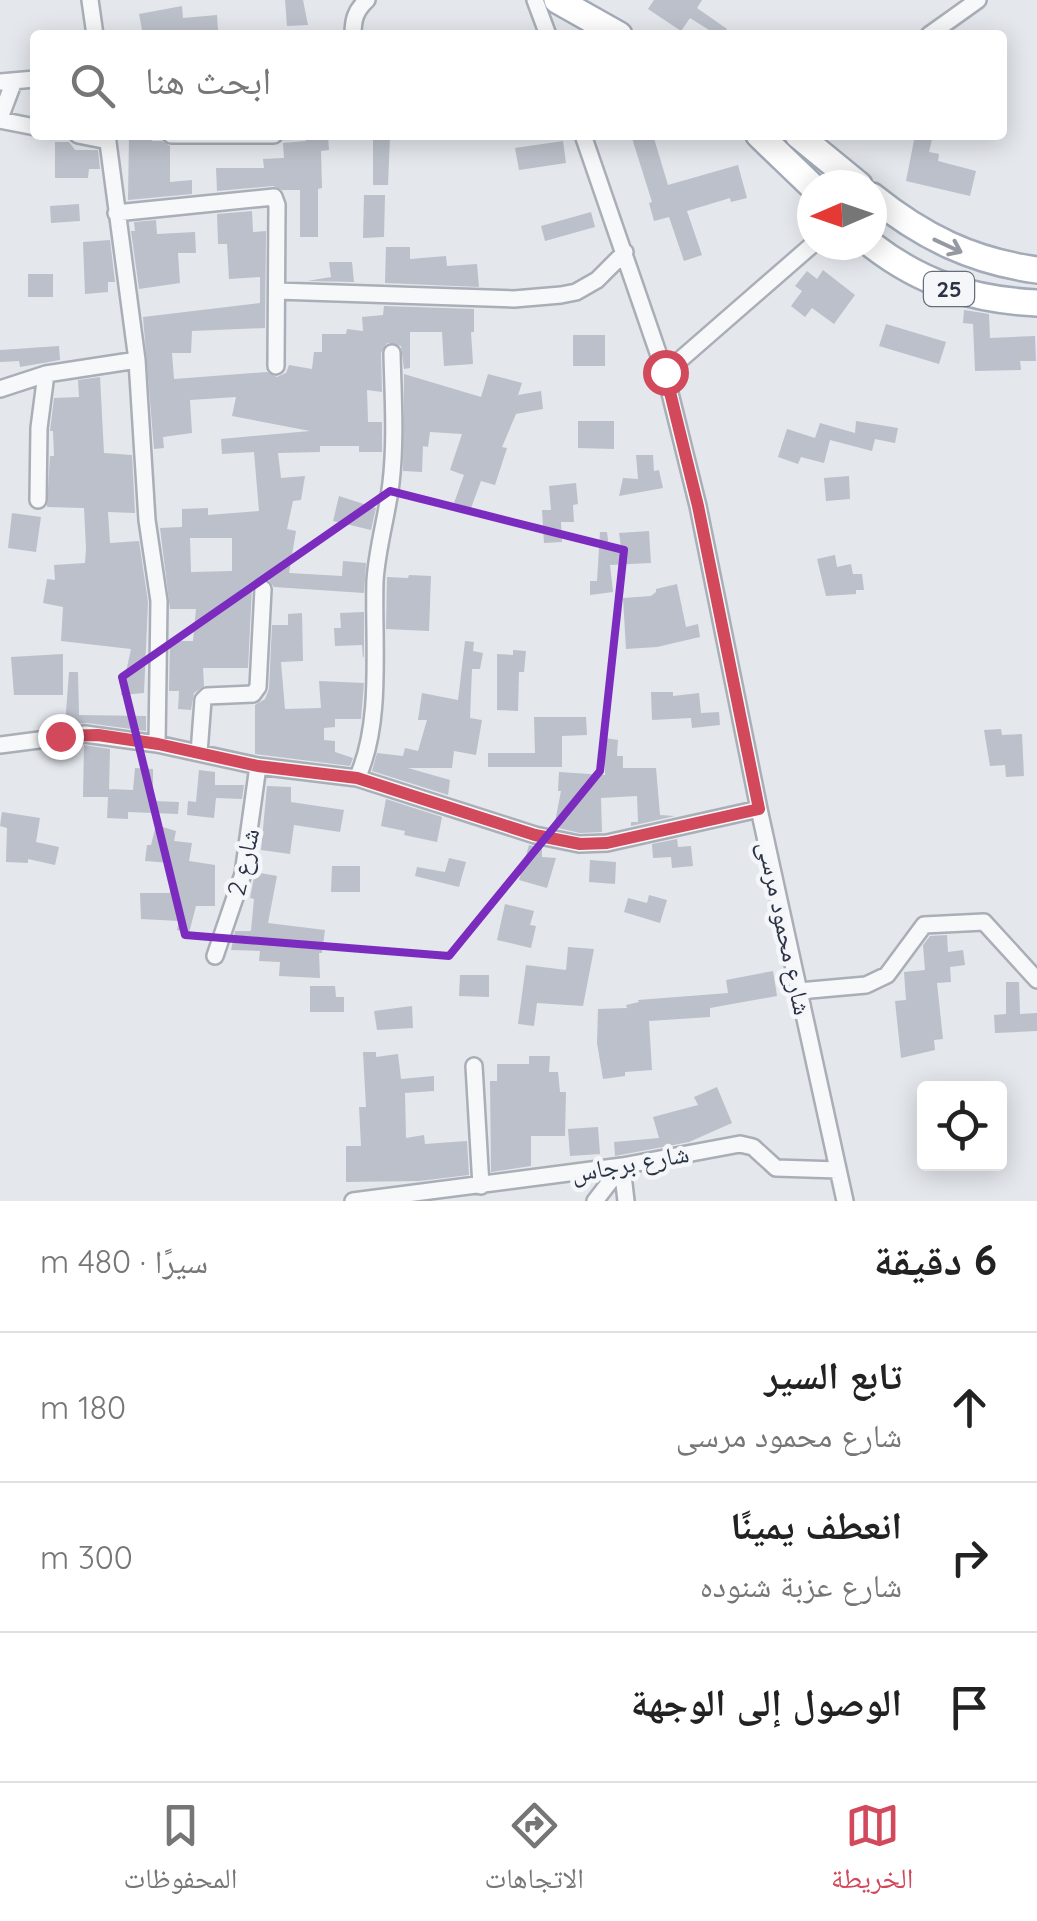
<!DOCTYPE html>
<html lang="ar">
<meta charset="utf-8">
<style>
body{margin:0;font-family:Quicksand,"Noto Naskh Arabic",sans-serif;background:#f6f6f6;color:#222;direction:rtl}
.controls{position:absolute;right:30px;bottom:30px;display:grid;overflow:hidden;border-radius:10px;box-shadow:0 5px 25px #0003}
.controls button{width:90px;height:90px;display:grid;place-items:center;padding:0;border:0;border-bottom:2px solid #e0e0e0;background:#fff;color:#222;font:50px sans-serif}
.compass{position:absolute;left:797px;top:170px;width:90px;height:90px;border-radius:50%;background:#fff;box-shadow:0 5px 25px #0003;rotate:268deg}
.stop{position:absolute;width:30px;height:30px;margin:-22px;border:8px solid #d1495b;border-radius:50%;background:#fff}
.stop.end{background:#d1495b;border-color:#fff;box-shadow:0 2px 10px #0008}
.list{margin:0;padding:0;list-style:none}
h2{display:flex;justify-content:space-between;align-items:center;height:130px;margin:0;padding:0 40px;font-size:42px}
h2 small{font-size:32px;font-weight:400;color:#767676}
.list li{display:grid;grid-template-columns:65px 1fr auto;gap:30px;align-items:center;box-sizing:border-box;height:150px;padding:0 40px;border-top:2px solid #e0e0e0}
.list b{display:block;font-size:38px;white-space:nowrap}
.list p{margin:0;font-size:32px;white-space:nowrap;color:#767676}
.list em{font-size:32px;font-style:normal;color:#767676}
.icon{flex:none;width:55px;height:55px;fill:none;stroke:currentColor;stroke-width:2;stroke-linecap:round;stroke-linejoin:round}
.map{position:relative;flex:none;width:1037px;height:1201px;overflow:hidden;direction:ltr}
.search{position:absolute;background:#fff;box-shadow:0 5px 25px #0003;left:30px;right:30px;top:30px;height:110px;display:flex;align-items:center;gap:25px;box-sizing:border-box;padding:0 35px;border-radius:10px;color:#767676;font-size:38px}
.sheet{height:580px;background:#fff}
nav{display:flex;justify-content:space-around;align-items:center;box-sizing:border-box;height:140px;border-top:2px solid #e0e0e0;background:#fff;font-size:28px;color:#767676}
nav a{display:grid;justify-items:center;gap:5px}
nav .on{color:#d1495b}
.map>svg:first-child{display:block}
</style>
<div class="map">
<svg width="1037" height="1201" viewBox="0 0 1037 1201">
<rect width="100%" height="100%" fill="#e4e7ec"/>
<path fill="#bbc0ca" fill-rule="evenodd" d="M 285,0 L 303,0 L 308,25 L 287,26 Z
M 654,0 L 702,0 L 697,8 L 727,29 L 723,35 L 717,35 L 690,18 L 681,31 L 648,9 Z
M 182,6 L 183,18 L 217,15 L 218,30 L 143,35 L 139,14 Z
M 306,135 L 328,135 L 329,150 L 321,151 L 322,188 L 318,189 L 318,237 L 300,237 L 300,190 L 282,190 L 273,186 L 217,191 L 216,168 L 264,168 L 263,159 L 284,158 L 283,143 L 306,141 Z
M 631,135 L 653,135 L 668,185 L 738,165 L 747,198 L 731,202 L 730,198 L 687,211 L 702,255 L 684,261 L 669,217 L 654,221 L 649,203 L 652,202 Z
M 915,135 L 932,139 L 929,152 L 939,154 L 938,161 L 976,171 L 970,196 L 906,181 Z
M 129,137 L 152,137 L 152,141 L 162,141 L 170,146 L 170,182 L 192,180 L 192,194 L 128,200 Z
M 373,137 L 390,137 L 388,185 L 373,185 Z
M 563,141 L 566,163 L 519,170 L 515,148 Z
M 55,142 L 69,142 L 75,150 L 98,150 L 100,169 L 89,169 L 88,178 L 55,178 Z
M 364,195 L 385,195 L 384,237 L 363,238 Z
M 79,204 L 80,221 L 51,223 L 50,206 Z
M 252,211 L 253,232 L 266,231 L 265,328 L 192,331 L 191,353 L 172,353 L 174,379 L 267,372 L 277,377 L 286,373 L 289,365 L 312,369 L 314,352 L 322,352 L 322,334 L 346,334 L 347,329 L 363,331 L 362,317 L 383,315 L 384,306 L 474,309 L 474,332 L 471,332 L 473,364 L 444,366 L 442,332 L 410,332 L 410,368 L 404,369 L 401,346 L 387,343 L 381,353 L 382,392 L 367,390 L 368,422 L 382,422 L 382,452 L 359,452 L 359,446 L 320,446 L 320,452 L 278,453 L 281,478 L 305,476 L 301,500 L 293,501 L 287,529 L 296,531 L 289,573 L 342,576 L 343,561 L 366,563 L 364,593 L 274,587 L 268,579 L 257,580 L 252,588 L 248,668 L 203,668 L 204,686 L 194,693 L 191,710 L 178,709 L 179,691 L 169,691 L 170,641 L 193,641 L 196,609 L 170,609 L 160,528 L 182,527 L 182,509 L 208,508 L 208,515 L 259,511 L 254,452 L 222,454 L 221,439 L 310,431 L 232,416 L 236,397 L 190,400 L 192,433 L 163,437 L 164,448 L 154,449 L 143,317 L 260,303 L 260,277 L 229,279 L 227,244 L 218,244 L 217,214 ZM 190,538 L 232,538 L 232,571 L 191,572 Z
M 591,212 L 595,227 L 545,241 L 541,226 Z
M 156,220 L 157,234 L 195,232 L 196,253 L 178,253 L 180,283 L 139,289 L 131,231 L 135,231 L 134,222 Z
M 110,240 L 115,282 L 108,282 L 108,292 L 85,294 L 83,242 Z
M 386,247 L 410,247 L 410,259 L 446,256 L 447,266 L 477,264 L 479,287 L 385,283 Z
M 329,262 L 352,262 L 354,282 L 307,281 L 331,277 Z
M 823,270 L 855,295 L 834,324 L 812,308 L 805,317 L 791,306 L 802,291 L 795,286 L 807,271 L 817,279 Z
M 28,274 L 53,274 L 53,297 L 28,297 Z
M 964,310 L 989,314 L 990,338 L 1035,336 L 1036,361 L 1020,361 L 1021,370 L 975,371 L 973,324 L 963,323 Z
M 886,324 L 946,342 L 939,364 L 879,346 Z
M 573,335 L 605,335 L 605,366 L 573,366 Z
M 59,346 L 60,360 L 20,367 L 19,361 L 0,362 L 0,350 Z
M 404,374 L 481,397 L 488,374 L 522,383 L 518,395 L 541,391 L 543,409 L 516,414 L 502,447 L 507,448 L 495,485 L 481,481 L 471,508 L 454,503 L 464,475 L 450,470 L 462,434 L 430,432 L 428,447 L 423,446 L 422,472 L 403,471 Z
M 100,377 L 104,453 L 132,455 L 135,513 L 108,512 L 110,543 L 139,541 L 148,602 L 144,693 L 121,695 L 131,649 L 61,641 L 63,607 L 43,603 L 47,579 L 55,580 L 54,565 L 85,563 L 86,549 L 84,508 L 47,507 L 50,456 L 54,456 L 53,431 L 50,431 L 54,398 L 79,397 L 78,380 Z
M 578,421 L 614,421 L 614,449 L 578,448 Z
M 856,421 L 898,428 L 895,443 L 875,439 L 872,451 L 830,440 L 824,463 L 801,457 L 798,464 L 778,457 L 787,429 L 815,438 L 820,423 L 855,433 Z
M 636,455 L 653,455 L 654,471 L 659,470 L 663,488 L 619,496 L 623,478 L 638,479 Z
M 849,476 L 850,499 L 826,501 L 824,478 Z
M 576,483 L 578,504 L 573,505 L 574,522 L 561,522 L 562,542 L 544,543 L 542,510 L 551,510 L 549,486 Z
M 339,496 L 376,508 L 371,530 L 333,521 Z
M 12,513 L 41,517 L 36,552 L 8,548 Z
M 649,531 L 651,563 L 610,565 L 613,592 L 590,595 L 590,581 L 597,581 L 600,532 L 607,532 L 609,548 L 621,547 L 619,533 Z
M 835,555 L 837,567 L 851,564 L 853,574 L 862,574 L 864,590 L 856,590 L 856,594 L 826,596 L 817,559 Z
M 409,575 L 431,576 L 429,631 L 386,629 L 387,577 L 408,578 Z
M 677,584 L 686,627 L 698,624 L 700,637 L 657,647 L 626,649 L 623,598 L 651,596 L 656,592 L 656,589 Z
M 364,612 L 364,656 L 363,658 L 362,645 L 335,646 L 334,628 L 341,628 L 340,613 Z
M 302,613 L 303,661 L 281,662 L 285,709 L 321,708 L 319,681 L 364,683 L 361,719 L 335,719 L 335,727 L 324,728 L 324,740 L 335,741 L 335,752 L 353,758 L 350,766 L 255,754 L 255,705 L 265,699 L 269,689 L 272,625 L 288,625 L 288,614 Z
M 465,641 L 474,642 L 473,651 L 483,653 L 480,669 L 472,669 L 470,718 L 482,720 L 476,755 L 454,751 L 452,768 L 408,768 L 450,780 L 448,795 L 372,771 L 377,753 L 403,756 L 405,748 L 418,751 L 427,720 L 418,720 L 422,693 L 458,700 Z
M 513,650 L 526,651 L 524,672 L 519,672 L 518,711 L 497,710 L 497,654 L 513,655 Z
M 63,654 L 63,695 L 14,695 L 11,657 Z
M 69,672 L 78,672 L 79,715 L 146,716 L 146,731 L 87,723 L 65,725 Z
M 651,692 L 673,692 L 673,696 L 699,693 L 701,713 L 719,712 L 720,725 L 692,728 L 691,718 L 652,720 Z
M 534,717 L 586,717 L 587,735 L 562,736 L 562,767 L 488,767 L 488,753 L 535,753 Z
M 1001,729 L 1002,735 L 1022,734 L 1024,776 L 1006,777 L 1005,765 L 990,766 L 984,730 Z
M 605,738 L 618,740 L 617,756 L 623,756 L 623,768 L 656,768 L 660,815 L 675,816 L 631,826 L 631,822 L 638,822 L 637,796 L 601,798 L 602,832 L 580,833 L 554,827 L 561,791 L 558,791 L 559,772 L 605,775 Z
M 84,745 L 110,749 L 109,792 L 109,789 L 133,790 L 135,768 L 153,769 L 153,801 L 179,802 L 178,814 L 128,812 L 128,819 L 107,818 L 108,797 L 83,797 Z
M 199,770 L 215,772 L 215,785 L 244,785 L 242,799 L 216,798 L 214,818 L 187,815 L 188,801 L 196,802 Z
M 267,786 L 291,787 L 291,802 L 344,810 L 340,832 L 294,825 L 290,854 L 261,850 Z
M 386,799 L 442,817 L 437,842 L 404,835 L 405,831 L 381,826 Z
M 2,812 L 40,818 L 36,842 L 59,847 L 55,865 L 28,859 L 28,863 L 6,862 L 7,828 L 0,826 Z
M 156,825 L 176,831 L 174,841 L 192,843 L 189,861 L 215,865 L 215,906 L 196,906 L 189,933 L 177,930 L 179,921 L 141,919 L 140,893 L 170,893 L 171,863 L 145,861 L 147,845 L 151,845 Z
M 677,839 L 678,847 L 691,846 L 693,866 L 672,868 L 671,857 L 653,858 L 652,844 Z
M 529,845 L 542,848 L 542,857 L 556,858 L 547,888 L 519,880 Z
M 449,858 L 466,862 L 459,887 L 415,876 L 417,867 L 445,872 Z
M 590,860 L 616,862 L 615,884 L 589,882 Z
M 332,866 L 360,866 L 360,892 L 331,892 Z
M 255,872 L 277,876 L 268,923 L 325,930 L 322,953 L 319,953 L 320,978 L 279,976 L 280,962 L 259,961 L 260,951 L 231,950 L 235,931 L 251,931 L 254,899 L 250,898 Z
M 649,895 L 667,900 L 660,923 L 624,912 L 628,898 L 647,903 Z
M 505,904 L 534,911 L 530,925 L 536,926 L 531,948 L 497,940 Z
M 947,935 L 948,952 L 963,950 L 965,965 L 950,967 L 951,982 L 937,983 L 943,1039 L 934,1040 L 935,1050 L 901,1058 L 895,1001 L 906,1000 L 904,972 L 925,970 L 923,945 L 930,936 Z
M 568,947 L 594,949 L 583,1006 L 537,1003 L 534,1026 L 518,1024 L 526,965 L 566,970 Z
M 773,971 L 777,996 L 710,1008 L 710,1017 L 649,1021 L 652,1070 L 625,1072 L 625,1076 L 603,1079 L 597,1043 L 598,1009 L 627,1008 L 626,1005 L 639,1002 L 638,1000 L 728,993 L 726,980 Z
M 460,975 L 489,975 L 489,997 L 459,996 Z
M 1006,982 L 1019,982 L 1020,1014 L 1037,1013 L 1037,1031 L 995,1033 L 994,1015 L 1006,1014 Z
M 310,986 L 335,986 L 336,997 L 344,997 L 344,1012 L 310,1012 Z
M 412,1006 L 413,1028 L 377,1030 L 374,1011 Z
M 363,1052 L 376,1052 L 376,1057 L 398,1054 L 401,1079 L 434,1076 L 434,1091 L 405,1093 L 406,1138 L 424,1135 L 425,1144 L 467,1141 L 469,1175 L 419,1181 L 346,1182 L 346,1146 L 361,1146 L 359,1107 L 366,1107 Z
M 529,1056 L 550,1056 L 549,1072 L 558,1072 L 560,1092 L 566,1092 L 565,1136 L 531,1136 L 531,1166 L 491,1172 L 490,1081 L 497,1081 L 497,1064 L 529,1064 Z
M 717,1087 L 732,1123 L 689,1142 L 615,1156 L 614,1142 L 659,1138 L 653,1117 L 698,1105 L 694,1097 Z
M 598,1127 L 600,1154 L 570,1156 L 568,1129 Z"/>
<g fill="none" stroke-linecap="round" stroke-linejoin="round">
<g stroke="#a9aeb7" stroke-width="20">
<path id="minor" d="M 90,0 L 95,35
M 535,0 L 548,35
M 353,35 C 353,20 355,11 367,0
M 929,35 L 978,0
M 0,82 L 35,79
M 0,118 L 14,81
M 0,120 L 35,127
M 78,135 L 108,141
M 107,135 L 137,360 L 147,520 L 159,601 L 157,744
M 171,135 L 274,135
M 583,135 L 665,373 L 698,506 L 759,809 L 845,1201
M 116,213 L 274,197 L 277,205 L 276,366
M 277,291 L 514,299 L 561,295 L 576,292 L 597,280 L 625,252
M 665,373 L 812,245
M 0,389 L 46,374 L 137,360
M 38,500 L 39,428 L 46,374
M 0,745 L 85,734 L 157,744 L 258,766 L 357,778 L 535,835 L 579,844 L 607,843 L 759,809
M 199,753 L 203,700 L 207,696 L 253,694 L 258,687 L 263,589
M 357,778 C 383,723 373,642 375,581 C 377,548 387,516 391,483 C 396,440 393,396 392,353
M 215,956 L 243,874 L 258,766
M 799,991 L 866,985 L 887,975 L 924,925 L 984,922 L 1037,980
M 474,1066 L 481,1186
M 622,1166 L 626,1201
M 353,1201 L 622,1166 L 740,1144 L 753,1147 L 776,1168 L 838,1170
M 595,1201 L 622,1166"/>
</g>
<g stroke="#a3abb8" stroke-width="30">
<path id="primary" d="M 557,0 L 619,35
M 759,135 L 812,186
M 798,135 L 859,185
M 872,196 C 923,237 972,261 1037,270
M 872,245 C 922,284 974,300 1037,303"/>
</g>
<use href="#minor" stroke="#f7f8fa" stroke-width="15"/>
<use href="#primary" stroke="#fff" stroke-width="25"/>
</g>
<defs><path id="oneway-shaft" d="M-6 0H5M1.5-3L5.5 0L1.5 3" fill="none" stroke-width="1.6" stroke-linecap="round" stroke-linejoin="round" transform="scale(2.5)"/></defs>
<use stroke="#959aa2" href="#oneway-shaft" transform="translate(948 246) rotate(25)"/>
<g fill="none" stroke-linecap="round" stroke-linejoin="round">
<path stroke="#d1495b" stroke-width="12" d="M 60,736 L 98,735 L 158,744 L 258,766 L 357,778 L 535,835 L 580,844 L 607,843 L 759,809 L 698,506 L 665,372"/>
</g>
<path fill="none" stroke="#7b2cbf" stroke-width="8" stroke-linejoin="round" d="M 390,491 L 624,550 L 600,771 L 449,956 L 185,935 L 122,677 Z"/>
<g text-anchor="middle" stroke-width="9" stroke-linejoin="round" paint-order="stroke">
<rect fill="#f4f6f9" stroke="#676e7b" stroke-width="2.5" x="924" y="272" width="50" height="34" rx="8"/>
<g font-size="22" font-weight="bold" fill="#2b3445">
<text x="949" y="297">25</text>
</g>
<g font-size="25" fill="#2b3445" stroke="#f4f6f9">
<text transform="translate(243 862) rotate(-77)" y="9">شارع 2</text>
<text transform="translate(785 928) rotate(78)" y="9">شارع محمود مرسى</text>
<text transform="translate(630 1163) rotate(-10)" y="9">شارع برجاس</text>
</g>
</g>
</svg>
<div class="controls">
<button><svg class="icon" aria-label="locate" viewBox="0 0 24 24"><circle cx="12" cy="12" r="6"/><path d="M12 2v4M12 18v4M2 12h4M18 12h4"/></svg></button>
</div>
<svg class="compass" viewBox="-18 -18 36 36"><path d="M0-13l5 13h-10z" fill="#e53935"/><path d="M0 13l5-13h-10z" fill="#767676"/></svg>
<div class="stop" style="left:665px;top:372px"></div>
<div class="stop end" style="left:60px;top:736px"></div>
<div class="search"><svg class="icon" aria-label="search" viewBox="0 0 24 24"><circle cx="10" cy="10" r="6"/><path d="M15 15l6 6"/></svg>ابحث هنا</div>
</div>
<section class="sheet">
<h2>6 دقيقة<small>سيرًا · 480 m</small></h2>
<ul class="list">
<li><svg class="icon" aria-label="ahead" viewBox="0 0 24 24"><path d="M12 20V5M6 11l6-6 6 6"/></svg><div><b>تابع السير</b><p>شارع محمود مرسى</p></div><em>180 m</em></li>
<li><svg class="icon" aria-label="right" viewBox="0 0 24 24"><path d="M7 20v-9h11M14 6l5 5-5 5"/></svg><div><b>انعطف يمينًا</b><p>شارع عزبة شنوده</p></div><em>300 m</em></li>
<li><svg class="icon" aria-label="arrive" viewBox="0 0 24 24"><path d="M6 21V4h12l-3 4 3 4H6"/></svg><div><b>الوصول إلى الوجهة</b></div></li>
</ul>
</section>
<nav>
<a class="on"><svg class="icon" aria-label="map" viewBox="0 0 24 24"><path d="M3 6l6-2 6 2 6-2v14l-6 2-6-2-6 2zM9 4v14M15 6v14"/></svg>الخريطة</a>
<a><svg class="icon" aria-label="directions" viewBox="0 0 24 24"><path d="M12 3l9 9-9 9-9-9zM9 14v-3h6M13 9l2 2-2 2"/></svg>الاتجاهات</a>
<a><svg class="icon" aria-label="saved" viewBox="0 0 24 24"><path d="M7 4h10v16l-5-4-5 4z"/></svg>المحفوظات</a>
</nav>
